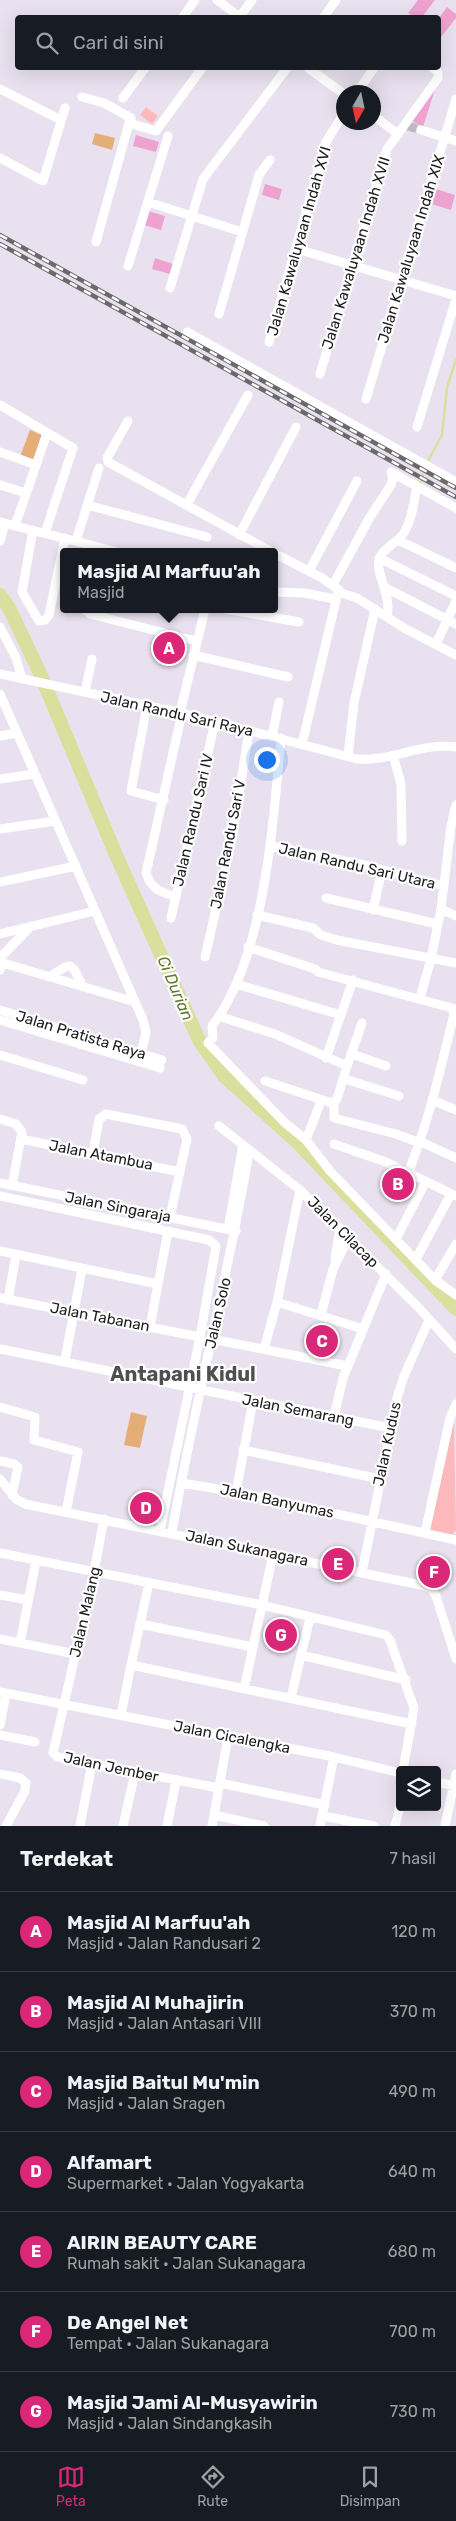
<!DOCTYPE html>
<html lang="id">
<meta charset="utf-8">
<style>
body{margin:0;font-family:Rubik,sans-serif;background:#242831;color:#f1f3f6}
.controls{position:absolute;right:15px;bottom:15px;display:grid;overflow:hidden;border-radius:5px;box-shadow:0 5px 20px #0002}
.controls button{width:45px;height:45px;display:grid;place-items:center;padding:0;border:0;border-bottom:1px solid #363941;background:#171b24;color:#f1f3f6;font:25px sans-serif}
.compass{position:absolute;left:336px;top:85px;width:45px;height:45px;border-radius:50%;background:#171b24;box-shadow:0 5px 20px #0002;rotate:189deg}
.you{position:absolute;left:266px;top:759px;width:18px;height:18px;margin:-12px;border:4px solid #fff;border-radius:50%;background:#1a73e8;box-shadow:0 0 0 8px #1a73e833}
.badge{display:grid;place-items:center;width:32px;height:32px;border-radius:50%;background:#db2777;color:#fff;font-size:16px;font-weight:700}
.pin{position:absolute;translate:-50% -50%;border:2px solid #fff;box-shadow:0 1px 5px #0006}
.popup{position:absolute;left:60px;top:548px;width:218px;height:65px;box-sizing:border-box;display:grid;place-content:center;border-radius:5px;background:#171b24;filter:drop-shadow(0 1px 4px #0005);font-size:16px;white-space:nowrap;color:#9ea1a6}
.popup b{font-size:19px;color:#f1f3f6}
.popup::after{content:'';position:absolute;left:50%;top:100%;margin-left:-10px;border:10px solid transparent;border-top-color:#171b24}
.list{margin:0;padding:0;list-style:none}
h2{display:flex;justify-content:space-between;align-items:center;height:65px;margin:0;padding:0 20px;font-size:21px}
h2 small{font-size:16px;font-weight:400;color:#9ea1a6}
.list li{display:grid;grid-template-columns:32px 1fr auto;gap:15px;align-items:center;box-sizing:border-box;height:80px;padding:0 20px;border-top:1px solid #363941}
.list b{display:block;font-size:19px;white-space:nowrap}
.list p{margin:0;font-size:16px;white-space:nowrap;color:#9ea1a6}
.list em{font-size:16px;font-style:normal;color:#9ea1a6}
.icon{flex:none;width:28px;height:28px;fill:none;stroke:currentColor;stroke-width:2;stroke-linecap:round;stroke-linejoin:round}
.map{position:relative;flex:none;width:456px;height:1826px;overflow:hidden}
.search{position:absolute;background:#171b24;box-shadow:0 5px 20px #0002;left:15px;right:15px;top:15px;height:55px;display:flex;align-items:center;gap:12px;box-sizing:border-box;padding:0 18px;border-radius:5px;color:#9ea1a6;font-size:19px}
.sheet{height:625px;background:#171b24}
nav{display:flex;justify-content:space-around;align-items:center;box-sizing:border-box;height:70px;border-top:1px solid #363941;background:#171b24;font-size:14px;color:#9ea1a6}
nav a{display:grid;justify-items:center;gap:2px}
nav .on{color:#db2777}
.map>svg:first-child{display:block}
</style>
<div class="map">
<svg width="456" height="1826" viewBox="0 0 456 1826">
<rect width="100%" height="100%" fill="#e9e1ef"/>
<path fill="#eea2d0" d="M 418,0 L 435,0 L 422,17 L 414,17 L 408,13 Z
M 447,7 L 456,14 L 456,18 L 441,37 L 439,35 L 439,18 Z
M 437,83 L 423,127 L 412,121 Z
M 136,135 L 159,142 L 156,152 L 133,146 Z
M 265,184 L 282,189 L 279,200 L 262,195 Z
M 433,188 L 455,195 L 451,210 L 428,203 Z
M 148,211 L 165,216 L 161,230 L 144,225 Z
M 155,258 L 173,264 L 170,274 L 152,269 Z"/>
<path fill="#feb9bc" d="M 146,107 L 158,116 L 152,124 L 140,115 Z
M 454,1421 L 456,1530 L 452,1535 L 429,1531 Z"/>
<path fill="#e5ae78" d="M 95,133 L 115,138 L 112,150 L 92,144 Z
M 30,430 L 42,435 L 33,461 L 20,457 Z
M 131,1412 L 147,1416 L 140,1448 L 124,1445 Z"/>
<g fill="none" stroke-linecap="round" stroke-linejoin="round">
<path stroke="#d9e09d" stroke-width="2.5" d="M 427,463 L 442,435 L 447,387 L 456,360
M 420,484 L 425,468"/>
<path stroke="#d9e09d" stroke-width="14" d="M 0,595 L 9,608 L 39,671 L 116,855 L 199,1040 L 224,1076 L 297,1142 L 456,1309"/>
<path stroke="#c0bac5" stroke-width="9" stroke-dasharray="9 4.5" stroke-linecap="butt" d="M 408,126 L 421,130"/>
<path stroke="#fff" stroke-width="9" d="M 217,0 L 241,18
M 182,18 L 195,0
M 239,18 L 252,0
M 323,18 L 336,0
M 308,68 L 344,94
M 0,89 L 61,120
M 357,92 L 374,68
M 82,97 L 104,103 L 131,118 L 129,123 L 156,131 L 202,68
M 123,98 L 145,68
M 374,116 L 398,134 L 438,78 L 438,72 L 433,68
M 421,130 L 456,141
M 0,158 L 43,181 L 65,108
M 148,202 L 242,232
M 96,242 L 129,123
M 297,249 L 456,296
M 128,266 L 168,136
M 170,288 L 203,179 L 287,68
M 219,314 L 259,175 L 270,160
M 187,332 L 456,482
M 269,342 L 326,142 L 344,113
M 320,374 L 387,149 L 398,134
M 366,399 L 456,99
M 0,405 L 73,448 L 45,533
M 128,421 L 107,458 L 108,462 L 272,552
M 417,427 L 456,299
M 0,452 L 36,465
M 0,485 L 26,493
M 187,504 L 248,395
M 87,505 L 207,537
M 0,522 L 118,552
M 15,526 L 47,433
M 33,530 L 22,592 L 39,621 L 45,620 L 49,615 L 65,538
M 239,535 L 296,427
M 398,540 L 456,568
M 0,541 L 5,523
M 76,541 L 99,468
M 274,553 L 322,578 L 339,590
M 379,558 L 456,596
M 309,571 L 357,481
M 335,581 L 370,517 L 391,485 L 393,479 L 391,472 L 456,508
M 386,588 L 456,624
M 275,592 L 304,593 L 335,599
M 84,609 L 90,614 L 196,641
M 225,609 L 299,622
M 387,617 C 392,595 375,573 379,560 C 382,548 396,544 403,534 C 412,521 414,501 417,486
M 0,627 L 16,658 L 22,679
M 436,644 L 456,601
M 193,655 L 288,677
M 0,674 L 182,713 L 357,759 C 391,762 421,742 456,747
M 85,692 L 92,659
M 0,694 L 143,1020 L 146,1033 L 139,1062
M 147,706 L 131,791 L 164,800
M 180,713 L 205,609
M 0,736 L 16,733
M 272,736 L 279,702
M 281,738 C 273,823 265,958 212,1026 L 213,1038 L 208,1043 L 284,1122 L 306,1140 L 330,1171 L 435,1280 L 456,1295
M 302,744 L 338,592 L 357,598 L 404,628 L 456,655
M 393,755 L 401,784 L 402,841
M 348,756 L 354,703 L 375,609
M 0,779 L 34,774
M 456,805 L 451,826 L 441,909 L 456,916
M 0,829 L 55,821
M 271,846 L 365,865 L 444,886
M 0,882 L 76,866
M 176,897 C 160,892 151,889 146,873 L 182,713
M 326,898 L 437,924
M 373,910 L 382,870
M 257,915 L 313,928 L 321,935 L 337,940 L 456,963
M 171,918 L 215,722
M 0,934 L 95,911
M 248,947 L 315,969 L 318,972 L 452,1008 L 454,1014 C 441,1067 429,1121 408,1173
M 205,957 L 232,839 L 249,731
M 0,962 L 135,1002
M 0,970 L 1,957 L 31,926
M 49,977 L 65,967 L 70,966 L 74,969 L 83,987
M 236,984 L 341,1015
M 420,998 L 431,959 L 441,909
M 0,1010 L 162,1060
M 221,1017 L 275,1034 L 347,1066 L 337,1099 L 332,1103 L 265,1081
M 0,1020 L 160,1068
M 352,1054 L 386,1066
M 0,1055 L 83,1080
M 326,1058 L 353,980
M 347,1066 L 362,1023
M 345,1079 L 399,1096
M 432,1100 L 456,1110
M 334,1102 L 334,1118 L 396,1134 L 420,1143
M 0,1119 L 16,1124 L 22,1132 L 12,1186
M 219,1126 L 300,1190 L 419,1308 L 456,1349
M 21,1139 L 180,1172
M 306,1140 L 321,1101
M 421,1142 L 456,1158
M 334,1144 L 386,1162 L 456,1196
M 93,1153 L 99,1119 L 106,1114 L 182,1129 L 187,1139 L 170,1217
M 0,1183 L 236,1231
M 0,1196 L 209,1240 L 216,1246 L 200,1337 L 160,1530
M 228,1229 L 243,1145
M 396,1239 L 426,1181
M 0,1251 L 158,1284
M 335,1259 L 340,1228
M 416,1259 L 451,1194
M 435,1280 L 456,1244
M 0,1298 L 200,1337
M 8,1300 L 16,1255
M 277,1302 L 363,1329
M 321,1315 L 333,1269 L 349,1237
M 150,1327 L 168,1231
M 212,1339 L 347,1366
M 0,1349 L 390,1428
M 264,1349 L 277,1302 L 300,1190
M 65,1360 L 82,1269
M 0,1407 L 35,1417 L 34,1440 L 78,1452 L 66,1512
M 334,1417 L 343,1378 L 386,1274
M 243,1450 L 380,1479
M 0,1461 L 14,1464 L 18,1467 L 12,1495
M 0,1479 L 16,1499 L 25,1504 L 421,1585 L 431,1589 L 436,1596 L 456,1659
M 182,1483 L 236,1492 L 456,1540
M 236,1492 L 253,1401
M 104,1519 L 94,1572 L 53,1753 L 58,1757 L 92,1764 L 219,1788
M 172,1532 C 194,1405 228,1279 249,1152
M 425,1533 L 450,1418 L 456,1404
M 0,1553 L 262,1605 L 386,1635 L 390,1640 L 414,1708 L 403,1770
M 362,1572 L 397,1398 L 404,1376 L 429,1320
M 149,1583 L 131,1665 L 412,1724
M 0,1595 L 28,1600
M 140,1624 L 253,1647 L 244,1689
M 0,1639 L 75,1654
M 20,1643 L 36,1561
M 253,1647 L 273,1554
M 301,1655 L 310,1618
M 0,1692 L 334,1757 L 400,1773
M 291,1698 L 301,1655 L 406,1680
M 121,1715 L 131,1665
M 0,1725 L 6,1693
M 0,1735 L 35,1742
M 0,1774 L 20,1778 L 26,1783 L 25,1791 L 6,1826
M 437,1782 L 456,1786
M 220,1783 L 325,1805
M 214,1815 L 264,1826
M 323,1816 L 374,1826
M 80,1826 L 92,1764
M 123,1826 L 135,1773
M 167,1826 L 176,1781
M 212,1826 L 228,1737
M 320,1826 L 334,1757
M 395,1826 L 400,1806
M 445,1826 L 456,1774"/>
<g stroke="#6a6a6a" stroke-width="4.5">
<path id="rail" d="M 0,235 L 456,488
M 0,244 L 456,497"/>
</g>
<use href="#rail" stroke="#fff" stroke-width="2.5" stroke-dasharray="8" stroke-linecap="butt"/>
</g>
<g text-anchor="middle" stroke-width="4.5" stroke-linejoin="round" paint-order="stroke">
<g font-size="15" fill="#1c1c1c" stroke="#fff">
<text transform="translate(299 241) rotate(-74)" y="5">Jalan Kawaluyaan Indah XVI</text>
<text transform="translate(411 249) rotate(-73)" y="5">Jalan Kawaluyaan Indah XIX</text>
<text transform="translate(356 253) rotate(-73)" y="5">Jalan Kawaluyaan Indah XVII</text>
<text transform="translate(177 714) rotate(13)" y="5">Jalan Randu Sari Raya</text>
<text transform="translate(193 820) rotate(-77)" y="5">Jalan Randu Sari IV</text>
<text transform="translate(228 844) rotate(-79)" y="5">Jalan Randu Sari V</text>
<text transform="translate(357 866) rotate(13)" y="5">Jalan Randu Sari Utara</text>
<text transform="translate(81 1035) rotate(17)" y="5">Jalan Pratista Raya</text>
<text transform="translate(101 1155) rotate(11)" y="5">Jalan Atambua</text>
<text transform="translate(118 1207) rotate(11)" y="5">Jalan Singaraja</text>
<text transform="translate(343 1232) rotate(45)" y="5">Jalan Cilacap</text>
<text transform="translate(218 1313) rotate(-77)" y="5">Jalan Solo</text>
<text transform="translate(100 1317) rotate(11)" y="5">Jalan Tabanan</text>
<text transform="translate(298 1410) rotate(11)" y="5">Jalan Semarang</text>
<text transform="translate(387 1444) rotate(-78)" y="5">Jalan Kudus</text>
<text transform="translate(277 1501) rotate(12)" y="5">Jalan Banyumas</text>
<text transform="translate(247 1548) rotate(12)" y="5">Jalan Sukanagara</text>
<text transform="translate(85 1612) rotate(-77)" y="5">Jalan Malang</text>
<text transform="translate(232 1737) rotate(11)" y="5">Jalan Cicalengka</text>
<text transform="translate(111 1767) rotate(12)" y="5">Jalan Jember</text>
</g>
<g font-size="16" font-style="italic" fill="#5e7a31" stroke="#fff">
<text transform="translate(176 988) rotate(67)" y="6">Ci Durian</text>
</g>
<g font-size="20" font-weight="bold" fill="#4f4f4f" stroke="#fff">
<text x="183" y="1381">Antapani Kidul</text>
</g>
</g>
</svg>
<div class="controls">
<button><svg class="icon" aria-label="layers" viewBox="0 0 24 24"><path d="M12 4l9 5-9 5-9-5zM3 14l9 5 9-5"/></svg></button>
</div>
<svg class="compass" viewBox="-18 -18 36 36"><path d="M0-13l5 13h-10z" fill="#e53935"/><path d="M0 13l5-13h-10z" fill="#9ea1a6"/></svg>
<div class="you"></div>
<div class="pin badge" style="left:169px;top:648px">A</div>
<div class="popup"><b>Masjid Al Marfuu'ah</b>Masjid</div>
<div class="pin badge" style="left:398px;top:1184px">B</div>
<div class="pin badge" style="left:322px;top:1341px">C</div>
<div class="pin badge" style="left:146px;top:1508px">D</div>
<div class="pin badge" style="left:338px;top:1564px">E</div>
<div class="pin badge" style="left:434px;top:1572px">F</div>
<div class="pin badge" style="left:281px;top:1635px">G</div>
<div class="search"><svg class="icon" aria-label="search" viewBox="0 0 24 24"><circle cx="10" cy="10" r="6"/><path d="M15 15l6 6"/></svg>Cari di sini</div>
</div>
<section class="sheet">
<h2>Terdekat<small>7 hasil</small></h2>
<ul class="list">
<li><span class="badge">A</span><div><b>Masjid Al Marfuu'ah</b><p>Masjid · Jalan Randusari 2</p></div><em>120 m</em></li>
<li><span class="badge">B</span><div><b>Masjid Al Muhajirin</b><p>Masjid · Jalan Antasari VIII</p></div><em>370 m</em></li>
<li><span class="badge">C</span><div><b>Masjid Baitul Mu'min</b><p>Masjid · Jalan Sragen</p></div><em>490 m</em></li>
<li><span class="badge">D</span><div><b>Alfamart</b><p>Supermarket · Jalan Yogyakarta</p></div><em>640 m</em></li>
<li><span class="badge">E</span><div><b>AIRIN BEAUTY CARE</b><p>Rumah sakit · Jalan Sukanagara</p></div><em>680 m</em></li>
<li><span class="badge">F</span><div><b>De Angel Net</b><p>Tempat · Jalan Sukanagara</p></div><em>700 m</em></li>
<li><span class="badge">G</span><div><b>Masjid Jami Al-Musyawirin</b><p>Masjid · Jalan Sindangkasih</p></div><em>730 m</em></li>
</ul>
</section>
<nav>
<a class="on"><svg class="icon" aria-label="map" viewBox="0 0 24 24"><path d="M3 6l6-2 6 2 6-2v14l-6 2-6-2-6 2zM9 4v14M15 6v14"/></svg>Peta</a>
<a><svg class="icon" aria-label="directions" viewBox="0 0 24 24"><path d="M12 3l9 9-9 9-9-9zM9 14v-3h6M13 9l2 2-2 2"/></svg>Rute</a>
<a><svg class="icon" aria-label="saved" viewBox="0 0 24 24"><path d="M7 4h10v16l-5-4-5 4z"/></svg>Disimpan</a>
</nav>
